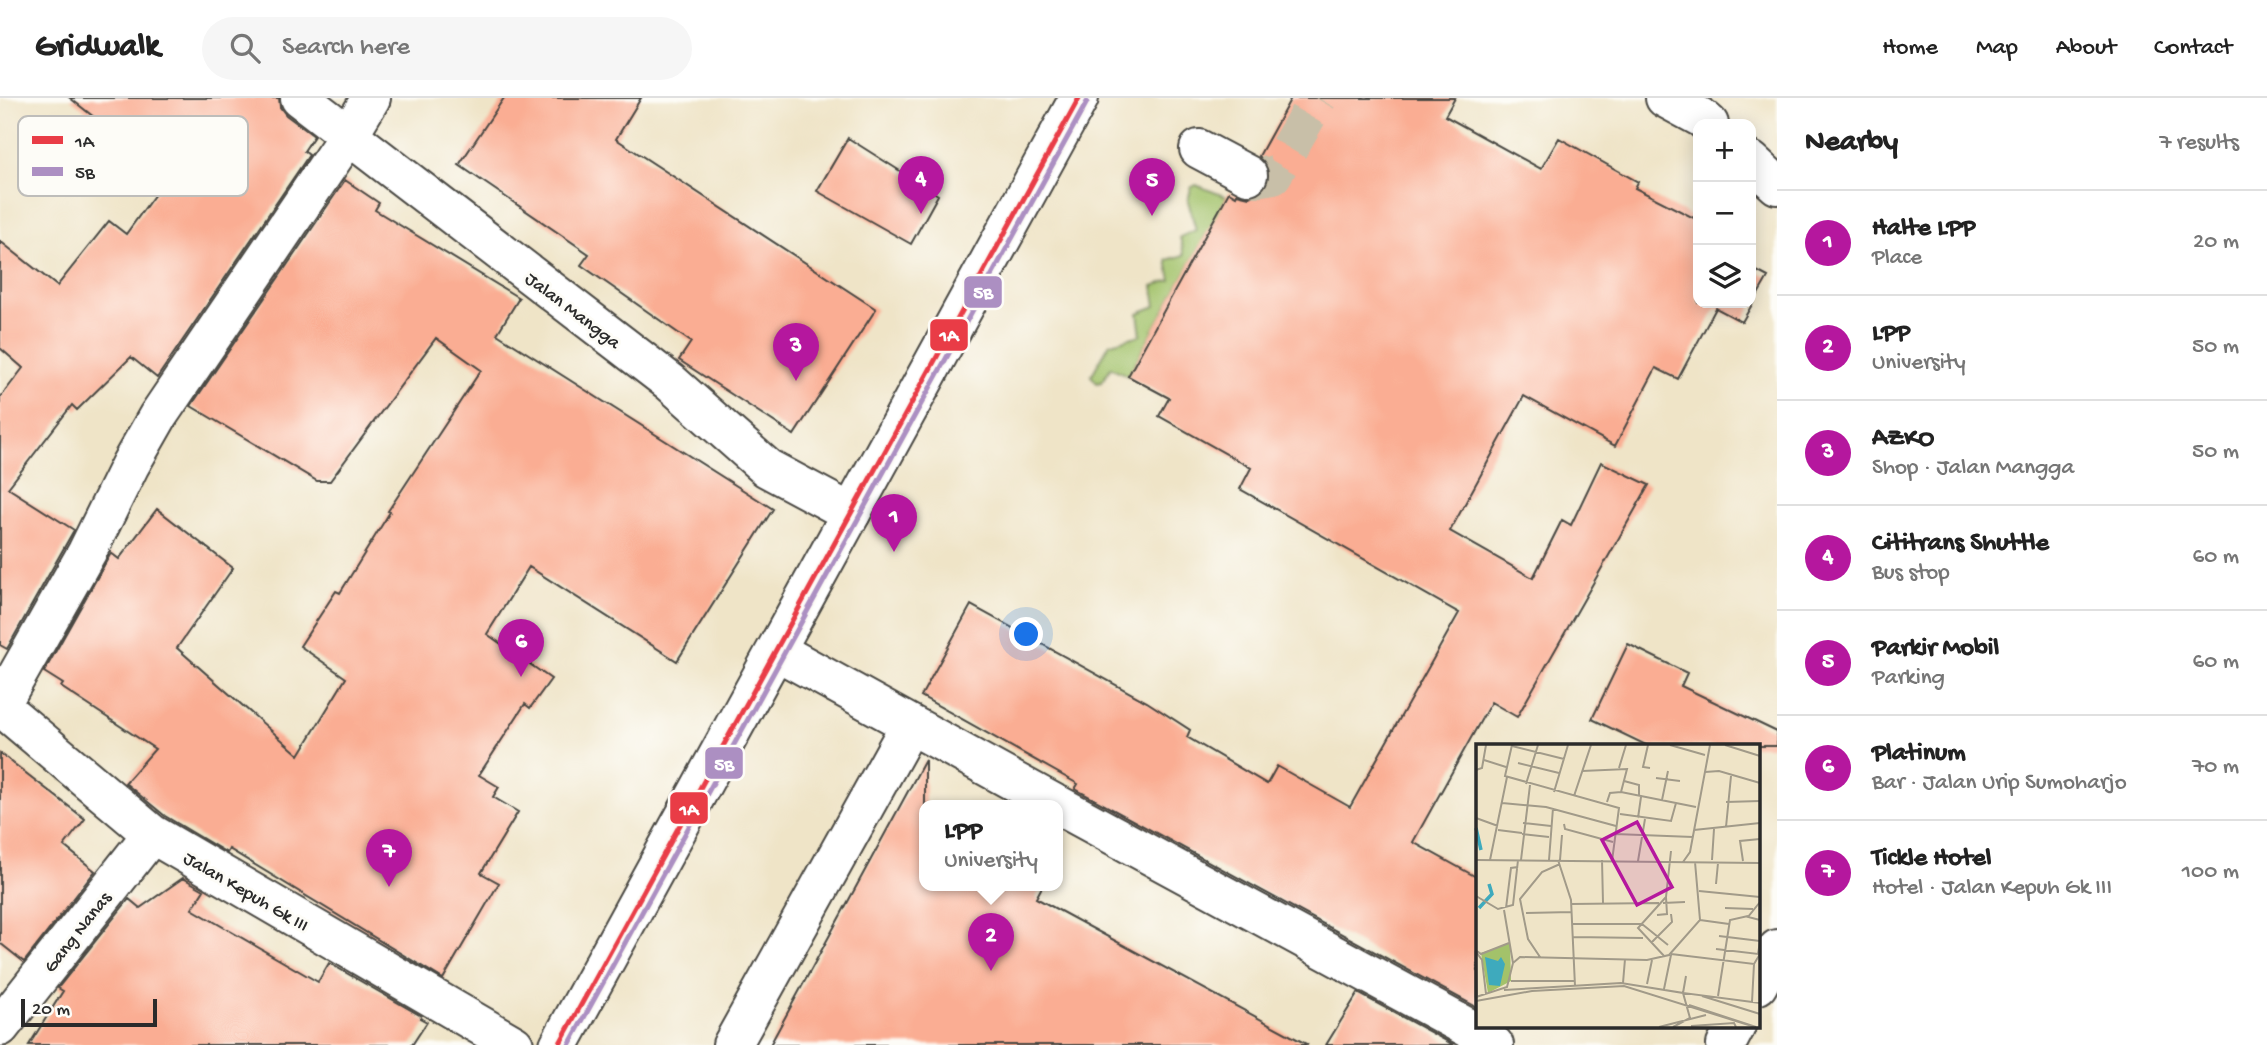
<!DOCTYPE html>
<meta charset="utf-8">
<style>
body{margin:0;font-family:"Gochi Hand",sans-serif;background:#f6f6f6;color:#222}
.controls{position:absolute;right:21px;top:21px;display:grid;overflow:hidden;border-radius:14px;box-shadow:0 4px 18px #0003}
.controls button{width:63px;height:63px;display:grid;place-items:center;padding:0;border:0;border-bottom:2px solid #e0e0e0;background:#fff;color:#222;font:35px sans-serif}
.scale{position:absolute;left:21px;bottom:18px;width:136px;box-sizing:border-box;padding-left:7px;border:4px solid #2b2b2b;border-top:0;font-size:19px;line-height:24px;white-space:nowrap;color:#2b2b2b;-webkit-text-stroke:5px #fdfcf7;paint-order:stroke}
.you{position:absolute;left:1027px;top:537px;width:24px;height:24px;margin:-18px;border:5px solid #fff;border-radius:50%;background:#1a73e8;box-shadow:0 0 0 10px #1a73e833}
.badge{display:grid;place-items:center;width:46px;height:46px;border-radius:50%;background:#b5179e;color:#fff;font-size:23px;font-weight:700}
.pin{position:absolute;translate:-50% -58px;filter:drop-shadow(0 2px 4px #0008)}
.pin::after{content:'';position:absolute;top:37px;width:24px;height:21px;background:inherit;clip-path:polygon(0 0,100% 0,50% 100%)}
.popup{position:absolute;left:919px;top:702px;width:144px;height:91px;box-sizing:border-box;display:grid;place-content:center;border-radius:14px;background:#fff;filter:drop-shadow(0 2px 5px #0005);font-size:23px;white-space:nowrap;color:#767676}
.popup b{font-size:26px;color:#222}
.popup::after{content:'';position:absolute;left:50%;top:100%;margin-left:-14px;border:14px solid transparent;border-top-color:#fff}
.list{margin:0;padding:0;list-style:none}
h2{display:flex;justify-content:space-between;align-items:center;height:91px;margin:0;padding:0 28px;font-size:30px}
h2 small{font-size:23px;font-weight:400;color:#767676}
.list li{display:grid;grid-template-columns:46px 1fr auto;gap:21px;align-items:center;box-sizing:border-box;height:105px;padding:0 28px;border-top:2px solid #e0e0e0}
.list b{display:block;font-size:26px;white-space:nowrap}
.list p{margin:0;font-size:23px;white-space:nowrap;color:#767676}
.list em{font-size:23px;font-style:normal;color:#767676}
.icon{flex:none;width:38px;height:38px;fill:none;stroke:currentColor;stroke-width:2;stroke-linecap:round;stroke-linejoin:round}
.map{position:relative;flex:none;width:1777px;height:947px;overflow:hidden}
header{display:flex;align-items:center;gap:42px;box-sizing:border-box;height:98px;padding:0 35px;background:#fff;border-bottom:2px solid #e0e0e0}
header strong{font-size:33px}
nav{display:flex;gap:38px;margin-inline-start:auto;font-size:24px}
.search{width:490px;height:63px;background:#f6f6f6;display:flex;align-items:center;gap:18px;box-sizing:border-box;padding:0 24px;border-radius:38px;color:#767676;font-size:26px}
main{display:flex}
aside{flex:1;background:#fff}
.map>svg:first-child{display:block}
</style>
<header>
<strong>Gridwalk</strong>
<div class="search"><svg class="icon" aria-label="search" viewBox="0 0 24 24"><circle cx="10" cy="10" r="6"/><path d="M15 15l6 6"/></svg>Search here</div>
<nav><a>Home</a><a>Map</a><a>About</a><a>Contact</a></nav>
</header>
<main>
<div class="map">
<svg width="1777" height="947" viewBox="0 0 1777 947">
<rect width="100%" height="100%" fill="#fdfcf7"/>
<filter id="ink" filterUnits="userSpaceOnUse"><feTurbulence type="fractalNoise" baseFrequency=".0143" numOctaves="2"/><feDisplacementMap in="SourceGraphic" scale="14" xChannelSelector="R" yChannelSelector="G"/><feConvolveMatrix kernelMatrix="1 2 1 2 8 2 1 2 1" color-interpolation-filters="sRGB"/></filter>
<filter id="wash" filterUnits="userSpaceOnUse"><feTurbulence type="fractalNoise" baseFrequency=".00686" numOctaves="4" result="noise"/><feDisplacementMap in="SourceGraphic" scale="28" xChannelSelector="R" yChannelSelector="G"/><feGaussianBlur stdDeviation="1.57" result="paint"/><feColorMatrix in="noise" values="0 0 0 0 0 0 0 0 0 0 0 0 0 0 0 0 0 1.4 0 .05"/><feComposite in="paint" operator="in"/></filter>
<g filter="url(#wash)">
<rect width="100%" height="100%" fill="#efe4c7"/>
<path fill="#a3c26a" stroke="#67764a" stroke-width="2" d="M 1196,87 L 1227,99 L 1128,278 L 1111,269 L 1102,284 L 1097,285 L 1091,278 L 1110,245 L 1141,237 L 1138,215 L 1156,208 L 1153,188 L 1171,182 L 1167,162 L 1184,157 L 1180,139 L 1196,132 L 1188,103 L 1191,90 Z"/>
<g id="blocks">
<path fill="#faad93" d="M 70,0 L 279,0 L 280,9 L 286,17 L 314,38 L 304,53 L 309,57 L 157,280 L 131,259 L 77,312 L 72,307 L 8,390 L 74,432 L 7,551 L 0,547 L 0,300 L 23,270 L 0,250 L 0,143 L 57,188 L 109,123 L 126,136 L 168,78 Z
M 504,0 L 641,0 L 616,41 L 876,211 L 794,337 L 679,262 L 691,244 L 581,167 L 589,156 L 459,67 Z
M 1291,0 L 1455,0 L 1445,18 L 1541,71 L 1559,40 L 1638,84 L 1635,90 L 1698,122 L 1698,205 L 1751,205 L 1751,170 L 1768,179 L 1742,224 L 1716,210 L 1678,281 L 1656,270 L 1615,348 L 1524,298 L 1450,433 L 1533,480 L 1562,422 L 1571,427 L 1601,364 L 1649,387 L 1517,619 L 1491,604 L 1413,744 L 1478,780 L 1478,910 L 1075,691 L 1078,686 L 921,598 L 971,507 L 1147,604 L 1190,632 L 1187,639 L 1267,686 L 1277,668 L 1350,709 L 1459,515 L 1240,391 L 1251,370 L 1159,318 L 1169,300 L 1128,278 L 1229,94 L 1236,98 L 1237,96 L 1249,99 L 1260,95 L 1267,88 L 1270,76 L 1266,65 L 1259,58 Z
M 848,40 L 938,97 L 911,146 L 817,93 Z
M 345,82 L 379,105 L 375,112 L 519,200 L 497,236 L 773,411 L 677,563 L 529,469 L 487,536 L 551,581 L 530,610 L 525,606 L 479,677 L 499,689 L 493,699 L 518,714 L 481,775 L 499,785 L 443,881 L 229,751 L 227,755 L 165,718 L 125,685 L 155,651 L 61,589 L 63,586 L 44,574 L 111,455 L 119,461 L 157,411 L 233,470 L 177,550 L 299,657 L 346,580 L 300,548 L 336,493 L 340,495 L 390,414 L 388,413 L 481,272 L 436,240 L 330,383 L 317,383 L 191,308 Z
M 1628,546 L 1687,575 L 1681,588 L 1777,634 L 1777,648 L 1648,648 L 1592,621 Z
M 0,655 L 85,721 L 64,748 L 95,773 L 24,864 L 0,845 Z
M 925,662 L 925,787 L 1043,787 L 1036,800 L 1308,947 L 770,947 Z
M 183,780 L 204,792 L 192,811 L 318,884 L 329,865 L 421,918 L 420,920 L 427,924 L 412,947 L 29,947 L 63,893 L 58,890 L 129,801 L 140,810 Z
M 1358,895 L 1454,947 L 1326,947 Z"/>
</g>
</g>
<g filter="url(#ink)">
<use href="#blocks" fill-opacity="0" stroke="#484742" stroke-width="2"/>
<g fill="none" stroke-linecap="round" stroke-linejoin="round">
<path stroke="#c8bfa8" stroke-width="38" stroke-dasharray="38 19" stroke-linecap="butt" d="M 1248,77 L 1256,80 L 1273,77 L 1318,0"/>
<g stroke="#484742" stroke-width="42">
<path id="minor" d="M 300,0 L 670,284 L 767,370 L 851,415
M 1665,0 L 1702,20 L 1709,26
M 1199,51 L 1248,77
M 1751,63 L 1777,87
M 777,553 L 1057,707
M 0,608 L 87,454 L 130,367 L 158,318 L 348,38 L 371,0
M 0,608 L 152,736 L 514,947
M 1058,707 L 1474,933 L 1494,947
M 1758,887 L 1777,851
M 0,929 L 152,736
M 732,947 L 910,627
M 1726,947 L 1736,928"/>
</g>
<g stroke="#484742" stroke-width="42">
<path id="major" d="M 559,947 L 1079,0"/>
</g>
<use href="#minor" stroke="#fff" stroke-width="38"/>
<use href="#major" stroke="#fff" stroke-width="38"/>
<g stroke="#fdfcf7" stroke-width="10">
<path id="bus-1" d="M 559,947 L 1079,0"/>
</g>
<g stroke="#fdfcf7" stroke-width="10">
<path id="bus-2" d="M 569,947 L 1087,4"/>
</g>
<use href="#bus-1" stroke="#e93c46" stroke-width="5"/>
<use href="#bus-2" stroke="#ac8fc2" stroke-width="5"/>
</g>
</g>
<g text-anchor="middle" stroke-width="6" stroke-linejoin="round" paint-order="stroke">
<g font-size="19" fill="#2b2b2b" stroke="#fdfcf7">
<text transform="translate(574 211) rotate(37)" y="7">Jalan Mangga</text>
<text transform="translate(247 792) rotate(30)" y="7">Jalan Kepuh Gk III</text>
<text transform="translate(76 833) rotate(-52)" y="7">Gang Nanas</text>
</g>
</g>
<g transform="translate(1476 646)">
<rect width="284" height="284" fill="#efe4c7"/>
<path d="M 34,199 L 35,237 L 12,249 L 5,209 Z" fill="#a3c26a"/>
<path d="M 9,213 L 22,217 L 25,213 L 29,220 L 24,242 L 13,241 Z" fill="#3eaabd"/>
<path fill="none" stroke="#3eaabd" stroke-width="3.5" d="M 0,84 L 5,106M 3,164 L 16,150 L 13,140"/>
<path fill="none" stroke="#a19a89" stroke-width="2" d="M 36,1 L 29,32 L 143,64 L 136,117M 172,1 L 167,23 L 174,24M 194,1 L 229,11M 249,1 L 284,12M 36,2 L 88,15M 8,16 L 30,23M 42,19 L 83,29M 143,24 L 150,1M 0,26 L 6,24 L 10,1M 106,27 L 151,25 L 145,48M 229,28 L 243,27 L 284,39M 180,34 L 204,37M 148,37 L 163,41 L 163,52M 50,40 L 62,1M 78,48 L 92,1M 98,52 L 115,1M 186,56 L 192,27M 131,58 L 134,49 L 145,48 L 220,63M 250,58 L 284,57M 26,59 L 70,63 L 140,82M 144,70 L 195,77 L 200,59M 0,74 L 22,82M 162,74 L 165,53M 47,79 L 75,82M 88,80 L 89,85 L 137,98M 250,83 L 255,32M 22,86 L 46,89M 218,86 L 284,79M 46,90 L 73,93M 139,90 L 217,93M 0,116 L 284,119M 14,116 L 31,33M 45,116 L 54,41M 73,116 L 77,64M 82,116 L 95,156 L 99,242M 84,116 L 86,91M 126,116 L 127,159M 236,116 L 238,85M 162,117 L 169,75M 267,117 L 264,97 L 284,95M 207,118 L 214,108 L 234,1M 240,140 L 242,119M 223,147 L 284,153M 0,152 L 22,165 L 37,161 L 42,116M 284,158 L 272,173 L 284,176M 187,159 L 209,158M 95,160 L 183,159M 30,164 L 35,124 L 42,123M 249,164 L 277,165M 28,166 L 37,219M 50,169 L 96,168M 181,171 L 191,170 L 190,153M 224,176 L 253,180M 96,180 L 165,180M 166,180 L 192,201M 243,192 L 284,197M 97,193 L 167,194M 175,199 L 196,178 L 195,170M 240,205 L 282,210 L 284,198M 1,207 L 5,210 L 33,199M 0,208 L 6,216 L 10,250M 195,210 L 278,220 L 284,210M 64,213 L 52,195 L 44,155 L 66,128 L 84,120M 189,213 L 162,184 L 190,153 L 195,107M 0,214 L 1,253M 210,232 L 207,249 L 284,259M 35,237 L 98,237M 147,239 L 149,215M 171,240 L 176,216M 188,245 L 195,211M 28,246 L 145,239 L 207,249 L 214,274 L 197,283M 226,252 L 284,270M 242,252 L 254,176 L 272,172M 0,253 L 31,243 L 37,219 L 44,213 L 171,216 L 193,211 L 224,176 L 219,118M 0,257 L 56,247 L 148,242 L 279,283M 276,258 L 278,220M 213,261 L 280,283M 215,282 L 258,279 L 260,283M 183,283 L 230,271"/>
<path fill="#b5179e" fill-opacity="0.15" stroke="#b5179e" stroke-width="3.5" d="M 161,78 L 196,143 L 161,161 L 126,96 Z"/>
<rect width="284" height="284" fill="none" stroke="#2b2b2b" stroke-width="3.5"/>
</g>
<rect x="18" y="18" width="230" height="80" rx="10" fill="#fdfcf7" stroke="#bebdba" stroke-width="2"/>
<rect x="32" y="38" width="31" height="8" fill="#e93c46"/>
<rect x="32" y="69" width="31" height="9" fill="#ac8fc2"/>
<g font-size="19" fill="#2b2b2b">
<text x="75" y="49">1A</text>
<text x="75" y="80">5B</text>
</g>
<g stroke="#fdfcf7" stroke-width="2.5">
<rect x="963" y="177" width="40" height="34" rx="7" fill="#ac8fc2"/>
<rect x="929" y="220" width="40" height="34" rx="7" fill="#e93c46"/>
<rect x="704" y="648" width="40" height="34" rx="7" fill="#ac8fc2"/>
<rect x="669" y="693" width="40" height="34" rx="7" fill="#e93c46"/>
</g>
<g font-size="19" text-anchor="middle" font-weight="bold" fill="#fff">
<text x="983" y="200">5B</text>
<text x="949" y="243">1A</text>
<text x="724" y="672">5B</text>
<text x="689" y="717">1A</text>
</g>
</svg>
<div class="controls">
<button>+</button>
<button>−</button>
<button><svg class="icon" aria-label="layers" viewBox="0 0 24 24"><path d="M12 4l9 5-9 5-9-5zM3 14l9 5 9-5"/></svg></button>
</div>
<div class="scale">20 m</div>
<div class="you"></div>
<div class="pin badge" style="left:894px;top:454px">1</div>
<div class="pin badge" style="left:991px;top:873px">2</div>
<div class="popup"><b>LPP</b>University</div>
<div class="pin badge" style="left:796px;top:283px">3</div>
<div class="pin badge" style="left:921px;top:116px">4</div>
<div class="pin badge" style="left:1152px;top:118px">5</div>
<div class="pin badge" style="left:521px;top:579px">6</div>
<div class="pin badge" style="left:389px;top:789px">7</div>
</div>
<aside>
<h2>Nearby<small>7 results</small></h2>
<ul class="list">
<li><span class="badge">1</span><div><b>Halte LPP</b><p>Place</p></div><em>20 m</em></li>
<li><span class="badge">2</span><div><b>LPP</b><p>University</p></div><em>50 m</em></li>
<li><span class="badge">3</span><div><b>AZKO</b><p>Shop · Jalan Mangga</p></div><em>50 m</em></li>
<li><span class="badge">4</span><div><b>Cititrans Shuttle</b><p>Bus stop</p></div><em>60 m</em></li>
<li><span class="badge">5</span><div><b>Parkir Mobil</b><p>Parking</p></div><em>60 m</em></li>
<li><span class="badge">6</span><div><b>Platinum</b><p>Bar · Jalan Urip Sumoharjo</p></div><em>70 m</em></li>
<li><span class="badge">7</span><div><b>Tickle Hotel</b><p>Hotel · Jalan Kepuh Gk III</p></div><em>100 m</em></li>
</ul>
</aside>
</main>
